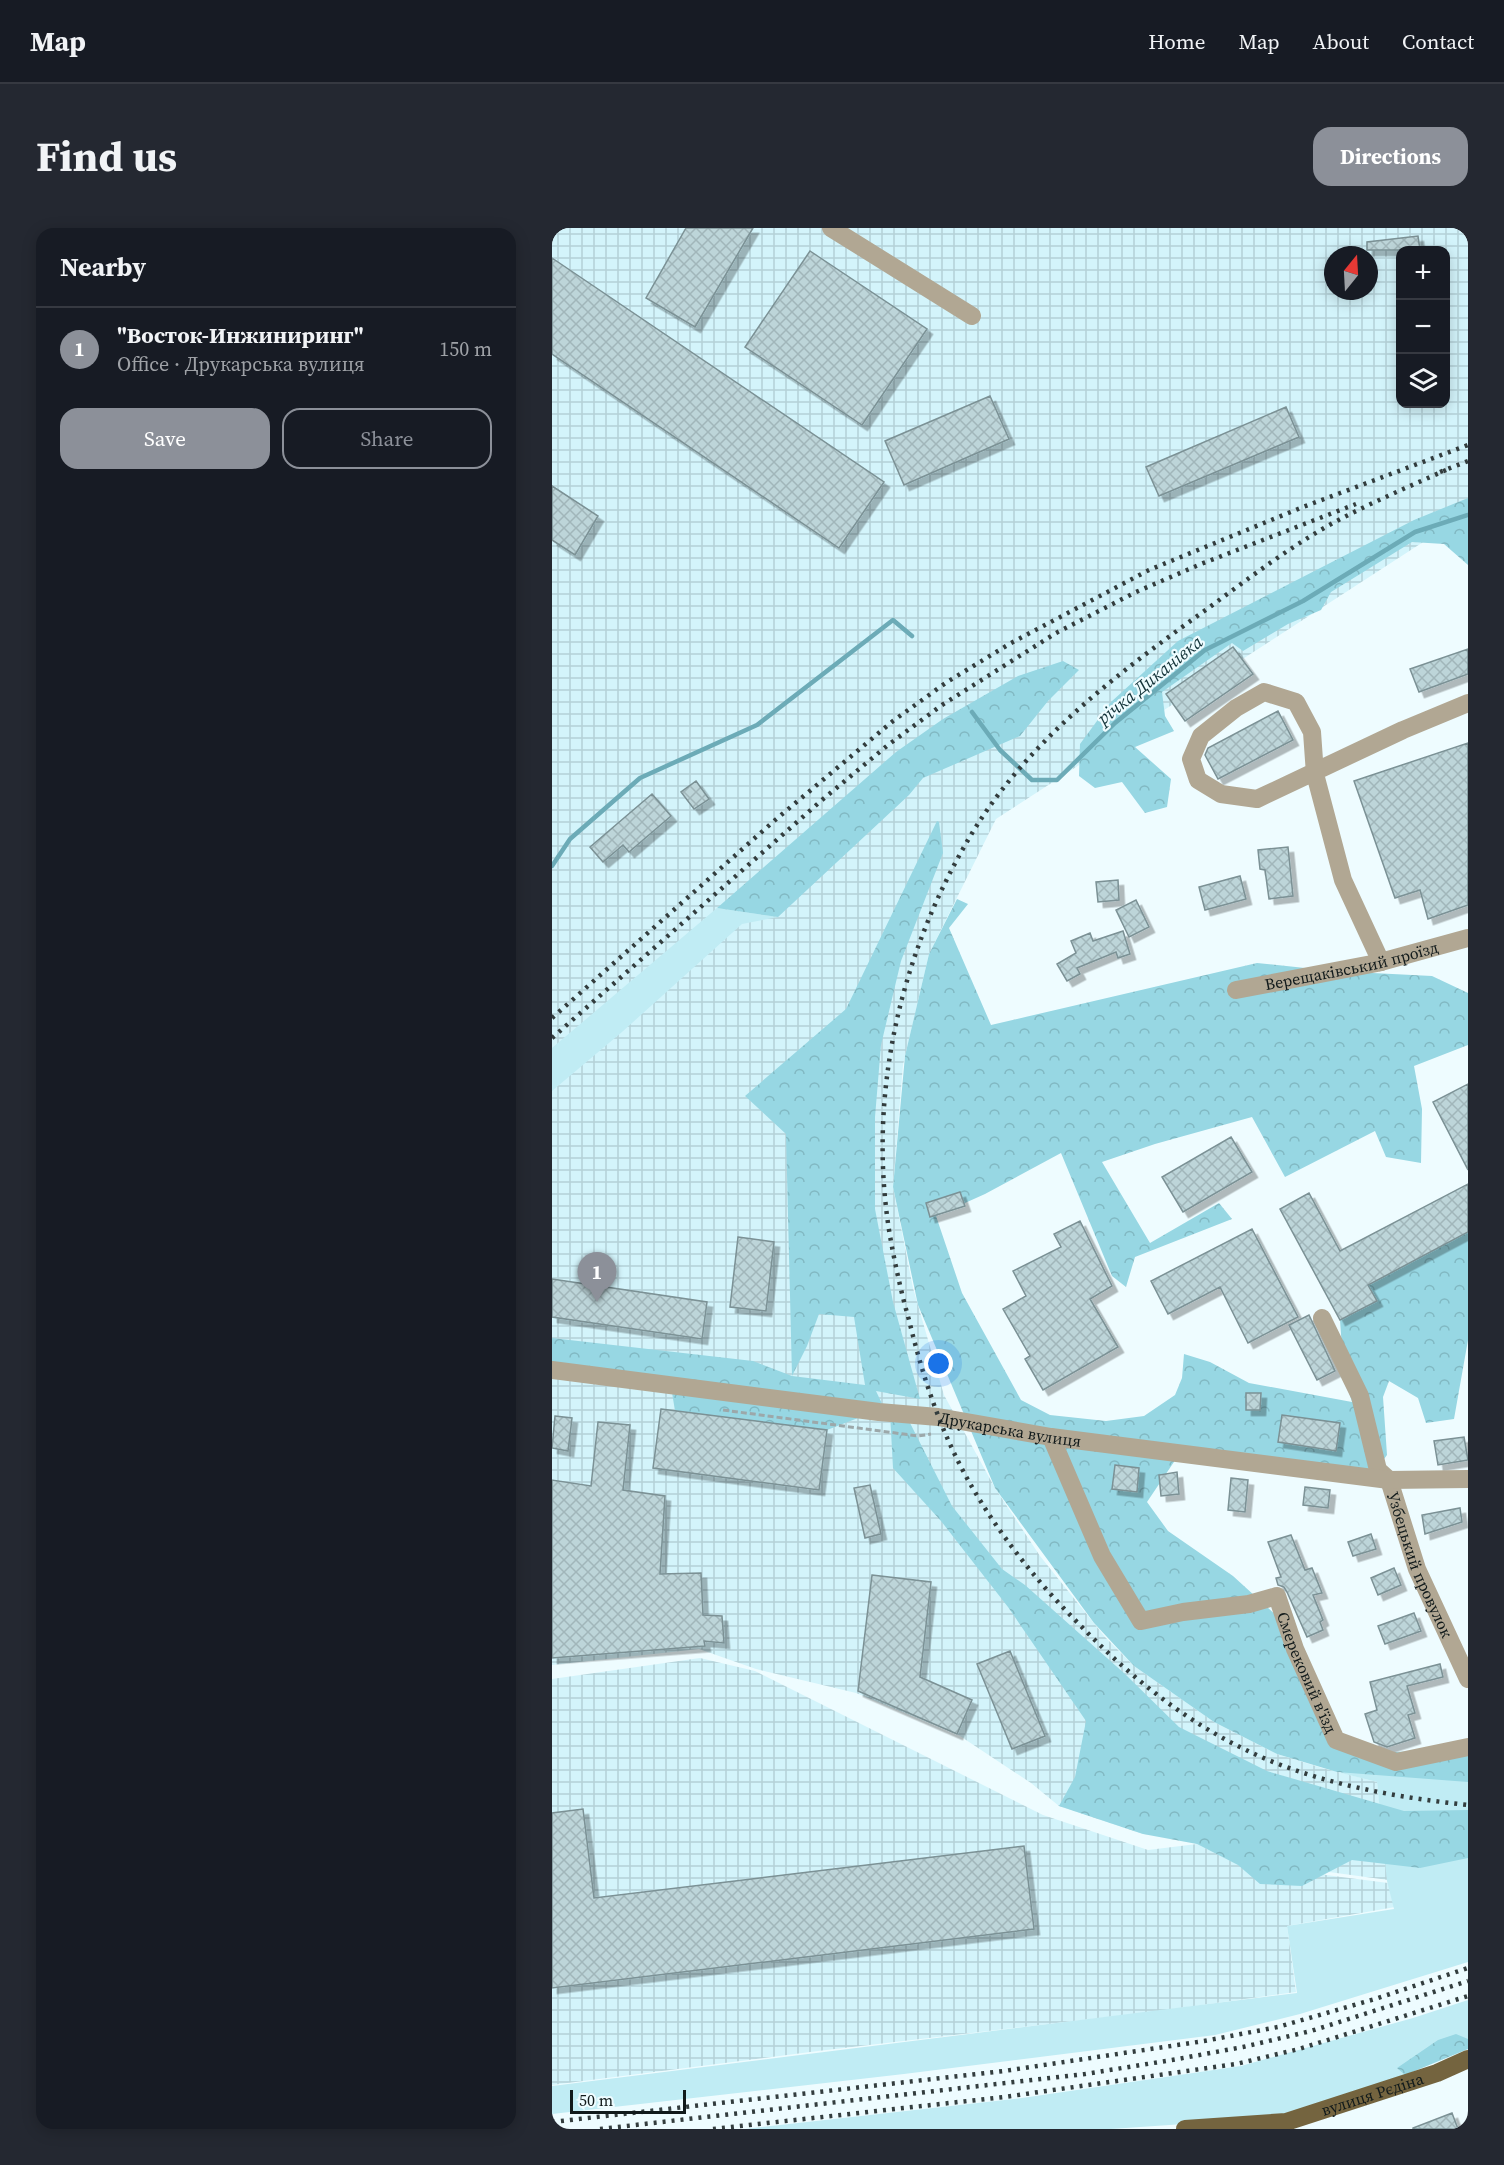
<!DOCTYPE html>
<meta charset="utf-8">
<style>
body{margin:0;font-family:"Source Serif 4",serif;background:#242831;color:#f1f3f6}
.controls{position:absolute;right:18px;top:18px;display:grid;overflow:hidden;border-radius:12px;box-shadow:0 3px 15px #0003}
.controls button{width:54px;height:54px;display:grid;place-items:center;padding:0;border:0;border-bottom:2px solid #363941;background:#171b24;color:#f1f3f6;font:30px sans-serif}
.compass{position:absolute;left:772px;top:18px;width:54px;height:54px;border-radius:50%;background:#171b24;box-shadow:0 3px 15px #0003;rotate:18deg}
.scale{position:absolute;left:18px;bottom:15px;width:116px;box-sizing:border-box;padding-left:6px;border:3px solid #111a1b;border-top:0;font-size:16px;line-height:21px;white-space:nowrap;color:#111a1b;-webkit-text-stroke:4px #eefcff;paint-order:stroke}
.you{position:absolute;left:387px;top:1136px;width:21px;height:21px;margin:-15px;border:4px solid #fff;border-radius:50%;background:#1a73e8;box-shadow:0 0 0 9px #1a73e833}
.badge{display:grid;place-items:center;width:39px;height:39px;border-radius:50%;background:#8c9099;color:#fff;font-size:20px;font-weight:700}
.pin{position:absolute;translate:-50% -50px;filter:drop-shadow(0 2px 3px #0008)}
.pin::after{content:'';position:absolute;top:32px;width:21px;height:18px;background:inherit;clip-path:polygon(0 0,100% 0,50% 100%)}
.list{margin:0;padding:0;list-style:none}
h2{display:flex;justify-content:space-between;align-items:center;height:78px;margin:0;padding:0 24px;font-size:26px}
h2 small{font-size:20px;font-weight:400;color:#9ea1a6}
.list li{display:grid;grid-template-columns:39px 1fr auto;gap:18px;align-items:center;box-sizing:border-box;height:84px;padding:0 24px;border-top:2px solid #363941}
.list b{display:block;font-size:22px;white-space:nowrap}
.list p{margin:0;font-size:20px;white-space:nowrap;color:#9ea1a6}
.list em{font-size:20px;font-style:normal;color:#9ea1a6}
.actions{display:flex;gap:12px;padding:18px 24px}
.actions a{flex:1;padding:14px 0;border:2px solid #8c9099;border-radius:18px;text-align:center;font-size:21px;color:#8c9099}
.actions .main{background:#8c9099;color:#fff}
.icon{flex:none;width:33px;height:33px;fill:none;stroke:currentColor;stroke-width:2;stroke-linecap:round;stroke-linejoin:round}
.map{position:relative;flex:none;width:916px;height:1901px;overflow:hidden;border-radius:18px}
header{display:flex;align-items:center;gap:36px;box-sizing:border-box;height:84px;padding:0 30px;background:#171b24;border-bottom:2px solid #363941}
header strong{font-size:28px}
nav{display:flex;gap:33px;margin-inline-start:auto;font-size:21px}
.intro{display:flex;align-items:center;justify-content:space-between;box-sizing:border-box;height:144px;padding:0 36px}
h1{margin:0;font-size:42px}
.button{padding:15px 27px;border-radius:18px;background:#8c9099;color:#fff;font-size:21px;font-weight:700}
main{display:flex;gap:36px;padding:0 36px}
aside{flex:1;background:#171b24;border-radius:18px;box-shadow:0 3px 15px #0003}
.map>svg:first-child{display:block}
</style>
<header>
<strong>Map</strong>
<nav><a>Home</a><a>Map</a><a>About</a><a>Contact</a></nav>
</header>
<div class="intro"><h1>Find us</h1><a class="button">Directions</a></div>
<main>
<aside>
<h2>Nearby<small></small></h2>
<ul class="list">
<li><span class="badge">1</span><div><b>&quot;Восток-Инжиниринг&quot;</b><p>Office · Друкарська вулиця</p></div><em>150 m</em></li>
</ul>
<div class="actions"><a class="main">Save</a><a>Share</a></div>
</aside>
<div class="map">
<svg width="916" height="1901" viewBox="0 0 916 1901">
<defs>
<pattern id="industrial-grid" width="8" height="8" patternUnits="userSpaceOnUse" patternTransform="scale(1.5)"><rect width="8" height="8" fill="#d3f4fb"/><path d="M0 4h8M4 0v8" fill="none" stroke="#b4d1d7"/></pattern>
<pattern id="forest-crowns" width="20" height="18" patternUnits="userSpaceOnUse" patternTransform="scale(1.5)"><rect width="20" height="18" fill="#97d7e3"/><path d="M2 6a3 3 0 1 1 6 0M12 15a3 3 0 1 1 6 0" fill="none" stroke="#81b8c2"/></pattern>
<pattern id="building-cross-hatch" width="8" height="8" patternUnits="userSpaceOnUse" patternTransform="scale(1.5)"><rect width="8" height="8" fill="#bdd5d9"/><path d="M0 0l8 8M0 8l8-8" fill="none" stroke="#a1b6ba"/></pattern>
<filter id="shadow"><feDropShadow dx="5.5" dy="5.5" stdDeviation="0" flood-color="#0004"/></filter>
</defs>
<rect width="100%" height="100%" fill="#eefcff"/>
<path fill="url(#industrial-grid)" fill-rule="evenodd" d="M 0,0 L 916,0 L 916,285 L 444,591 L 377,726 L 351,837 L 341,959 L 361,1060 L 392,1167 L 443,1260 L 488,1328 L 553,1409 L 582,1438 L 662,1494 L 725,1526 L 770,1540 L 825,1554 L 836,1652 L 777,1644 L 710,1624 L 774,1647 L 836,1655 L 843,1679 L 735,1698 L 744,1764 L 599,1784 L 266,1823 L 0,1857 L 0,1451 L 148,1430 L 203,1443 L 491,1587 L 596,1622 L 645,1616 L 685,1636 L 642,1608 L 591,1606 L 507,1578 L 479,1555 L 405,1506 L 304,1465 L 204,1441 L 147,1421 L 0,1437 ZM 848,22 L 894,22 L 894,176 L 848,176 ZM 781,27 L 817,27 L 817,63 L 781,63 Z"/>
<path fill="#c0ecf4" d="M 165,680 L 226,689 L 190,696 L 70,804 L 0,863 L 0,820 Z
M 784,1512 L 848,1533 L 916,1519 L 916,1734 L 748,1786 L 663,1807 L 352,1846 L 0,1886 L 0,1858 L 745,1765 L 735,1698 L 842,1681 L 835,1653 L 825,1554 L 789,1545 Z
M 916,1772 L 916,1817 L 857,1845 L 734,1889 L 559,1901 L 193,1901 L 470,1870 L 689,1838 L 861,1790 Z"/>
<path fill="url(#forest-crowns)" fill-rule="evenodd" d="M 916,270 L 916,337 L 892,316 L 860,314 L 779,364 L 769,382 L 736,396 L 691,423 L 680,415 L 610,464 L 613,488 L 622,503 L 583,519 L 619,551 L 615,579 L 593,585 L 570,554 L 543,560 L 527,548 L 528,516 L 559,474 L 626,413 L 862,292 Z
M 511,433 L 527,442 L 496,473 L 468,508 L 371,550 L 357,567 L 226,689 L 165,680 L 344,524 L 391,491 L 466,448 Z
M 385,593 L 387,594 L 391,625 L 349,733 L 329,817 L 323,889 L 323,981 L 341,1074 L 368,1171 L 324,1163 L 332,1180 L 275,1202 L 123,1183 L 118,1152 L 0,1134 L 0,1110 L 201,1133 L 240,1148 L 234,906 L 193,868 L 294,781 ZM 267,1086 L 302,1089 L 313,1157 L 240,1148 L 255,1118 Z
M 405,671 L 416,676 L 397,700 L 439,797 L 705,735 L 781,743 L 880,748 L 916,765 L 916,817 L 862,838 L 870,881 L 869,935 L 834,929 L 823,903 L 733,949 L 700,889 L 603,916 L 550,934 L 598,1015 L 667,975 L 680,991 L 583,1029 L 574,1059 L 560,1048 L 509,925 L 433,966 L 384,988 L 410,1065 L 469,1172 L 498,1187 L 554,1193 L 592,1188 L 623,1167 L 630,1150 L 632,1126 L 658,1134 L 697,1155 L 800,1174 L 792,1149 L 788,1092 L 816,1057 L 916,1004 L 916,1112 L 902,1191 L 874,1195 L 866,1170 L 837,1153 L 831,1169 L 835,1227 L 818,1250 L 628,1225 L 595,1274 L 616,1303 L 681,1348 L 727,1390 L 784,1512 L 819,1525 L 916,1521 L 916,1554 L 785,1544 L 725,1526 L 662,1494 L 582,1438 L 542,1395 L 443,1260 L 366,1077 L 341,959 L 353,828 L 377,726 Z
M 338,1185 L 356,1191 L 400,1278 L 450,1341 L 473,1357 L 573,1446 L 627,1499 L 715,1543 L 852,1583 L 916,1582 L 916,1630 L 868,1640 L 800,1632 L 750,1658 L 708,1656 L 686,1637 L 645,1616 L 591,1606 L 507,1578 L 523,1549 L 534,1493 L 456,1379 L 389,1293 L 341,1240 Z
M 904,1806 L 916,1811 L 916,1821 L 853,1847 L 845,1840 L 886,1812 Z"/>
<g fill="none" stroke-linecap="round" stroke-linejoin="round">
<path stroke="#6cabb7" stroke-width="4.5" d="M 420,484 L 448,522 L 480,552 L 505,552 L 563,495 L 653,422 L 751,373 L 863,304 L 916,287
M 0,638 L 18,611 L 88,550 L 205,497 L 341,392 L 360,408"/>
</g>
<path fill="url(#building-cross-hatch)" stroke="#7b9195" stroke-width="1.5" filter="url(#shadow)" d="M 134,0 L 201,0 L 143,99 L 94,70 Z
M 866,8 L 868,22 L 815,22 L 815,14 Z
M 258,23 L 375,101 L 310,197 L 193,119 Z
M 0,30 L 332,254 L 287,320 L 0,126 Z
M 438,168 L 457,211 L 352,257 L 333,213 Z
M 734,179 L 747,209 L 607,268 L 594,239 Z
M 0,258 L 46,288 L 23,327 L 0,312 Z
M 681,419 L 701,446 L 633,493 L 614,466 Z
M 916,421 L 916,446 L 867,464 L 858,441 Z
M 726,483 L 741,512 L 666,551 L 653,527 L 656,520 Z
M 916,515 L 916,677 L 876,691 L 868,662 L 843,670 L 802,553 Z
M 144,553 L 157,571 L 142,581 L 129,564 Z
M 100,566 L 119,588 L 77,624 L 71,617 L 51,634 L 38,619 Z
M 736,619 L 741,668 L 717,671 L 713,642 L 708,641 L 706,622 Z
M 688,648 L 694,671 L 653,682 L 647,659 Z
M 566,652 L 567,672 L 546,674 L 544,654 Z
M 584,672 L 597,699 L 577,709 L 564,682 Z
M 571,703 L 578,726 L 566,730 L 564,724 L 525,740 L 528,746 L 515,753 L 505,736 L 524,725 L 519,713 L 538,705 L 541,713 Z
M 916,856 L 916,942 L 881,874 Z
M 679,909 L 700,944 L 631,984 L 610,949 Z
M 916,956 L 916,1004 L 816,1057 L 825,1073 L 788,1092 L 728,981 L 757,965 L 788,1023 Z
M 408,964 L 413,978 L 378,989 L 374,975 Z
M 528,993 L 560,1058 L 538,1071 L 566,1119 L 491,1162 L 473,1131 L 478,1128 L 451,1081 L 474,1068 L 461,1043 L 509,1019 L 502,1006 Z
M 700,1001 L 746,1089 L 696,1115 L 668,1059 L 616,1086 L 599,1053 Z
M 186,1009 L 222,1014 L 214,1083 L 178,1079 Z
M 0,1051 L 155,1074 L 150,1111 L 0,1089 Z
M 757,1087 L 783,1143 L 765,1152 L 737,1097 Z
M 694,1165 L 709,1165 L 708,1182 L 694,1182 Z
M 109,1181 L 275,1202 L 267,1262 L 101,1240 Z
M 730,1187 L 788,1195 L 784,1223 L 726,1214 Z
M 3,1188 L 20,1190 L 16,1223 L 0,1220 Z
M 46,1194 L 78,1197 L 71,1262 L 113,1268 L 108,1346 L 149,1345 L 151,1387 L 170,1388 L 172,1415 L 152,1413 L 153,1418 L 0,1430 L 0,1252 L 39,1258 Z
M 912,1209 L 916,1232 L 886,1237 L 882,1213 Z
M 563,1237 L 587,1240 L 585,1264 L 560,1261 Z
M 625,1244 L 627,1266 L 609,1268 L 607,1247 Z
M 679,1250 L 696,1252 L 693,1284 L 676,1282 Z
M 318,1257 L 329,1306 L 313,1310 L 302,1260 Z
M 753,1259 L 778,1262 L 776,1280 L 751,1277 Z
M 908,1280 L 910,1294 L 873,1306 L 870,1287 Z
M 819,1306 L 824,1321 L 801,1328 L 796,1314 Z
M 739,1307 L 753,1342 L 760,1340 L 770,1365 L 761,1367 L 771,1392 L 768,1394 L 771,1402 L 755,1409 L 735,1364 L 732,1359 L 726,1357 L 724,1350 L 729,1349 L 716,1314 Z
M 842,1340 L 849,1357 L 826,1367 L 819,1350 Z
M 320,1347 L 379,1354 L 368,1449 L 420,1472 L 405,1506 L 306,1463 Z
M 862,1385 L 869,1403 L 833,1416 L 826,1398 Z
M 458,1423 L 493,1508 L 460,1521 L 425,1436 Z
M 888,1436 L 891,1449 L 855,1458 L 863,1485 L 856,1487 L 863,1510 L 835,1519 L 822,1514 L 813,1486 L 825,1482 L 818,1454 Z
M 31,1581 L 42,1670 L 472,1618 L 482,1701 L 0,1760 L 0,1585 Z
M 900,1885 L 906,1901 L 861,1901 L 861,1900 Z"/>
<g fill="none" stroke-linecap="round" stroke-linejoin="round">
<path stroke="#9ca8aa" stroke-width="3" stroke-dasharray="6 3" stroke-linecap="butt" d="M 171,1182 L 366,1208 L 379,1206"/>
<g stroke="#b1a793" stroke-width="18">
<path d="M 279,0 L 420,88"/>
<path d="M 829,734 L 791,652 L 763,546 L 760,504 L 744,474 L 712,464 L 684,480 L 649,508 L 639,531 L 646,552 L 669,566 L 705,571 L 851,502 L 916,475"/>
<path id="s1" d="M 684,762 L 825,735 L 916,710"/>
<path id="s2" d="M 770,1090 L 808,1168 L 826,1242 L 837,1252 L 865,1341 L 916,1451"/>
<path id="s3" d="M 0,1142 L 327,1184 L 386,1189 L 499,1209 L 837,1252 L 916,1251"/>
<path id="s4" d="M 499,1209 L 550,1328 L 589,1393 L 631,1384 L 697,1376 L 725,1368 L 743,1421 L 784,1512 L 844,1534 L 916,1519"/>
</g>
<path stroke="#74643f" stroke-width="18" id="s5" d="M 633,1901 L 734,1894 L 885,1845 L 916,1831"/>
<path stroke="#333d3e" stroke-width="4.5" stroke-dasharray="3 6" stroke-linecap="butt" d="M 894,242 C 856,259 818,275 781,295 C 736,320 696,351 655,381 C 565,446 473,514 416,612 C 347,730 315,871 338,1008 C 343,1036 349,1064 357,1092 C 372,1154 392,1214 426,1269 C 454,1315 489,1358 527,1396 C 575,1446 631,1492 694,1522 C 762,1555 841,1569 916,1577
M 888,244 L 916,233
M 0,790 L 222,593 L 341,493 L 395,454 L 459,415 L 597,342 L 751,279 L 916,217
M 0,810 L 270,572 L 336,517 L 390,477 L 504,405 L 584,364 L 649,336 L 804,276
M 0,1894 L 452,1843 L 652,1813 L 726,1799 L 823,1771 L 916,1740
M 48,1901 L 533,1846 L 620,1832 L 691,1819 L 759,1803 L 916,1753
M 161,1901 L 452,1869 L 684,1836 L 747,1821 L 916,1768"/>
</g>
<g text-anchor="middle" stroke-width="4.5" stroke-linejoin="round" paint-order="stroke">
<g font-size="16" fill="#111a1b" stroke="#eefcff">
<text dy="6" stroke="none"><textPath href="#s1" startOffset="118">Верещаківський проїзд</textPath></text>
<text dy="6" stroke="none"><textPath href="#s3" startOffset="462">Друкарська вулиця</textPath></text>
<text dy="6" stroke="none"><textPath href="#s2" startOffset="268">Узбецький провулок</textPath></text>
<text dy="6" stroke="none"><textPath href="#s4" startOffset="426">Смерековий в'їзд</textPath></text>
<text dy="6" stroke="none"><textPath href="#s5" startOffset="192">вулиця Рєдіна</textPath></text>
</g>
<g font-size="18" font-style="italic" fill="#123238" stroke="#eefcff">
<text transform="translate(598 452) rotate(-39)" y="6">річка Диканівка</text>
</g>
</g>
</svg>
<div class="controls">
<button>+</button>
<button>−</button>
<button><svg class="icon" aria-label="layers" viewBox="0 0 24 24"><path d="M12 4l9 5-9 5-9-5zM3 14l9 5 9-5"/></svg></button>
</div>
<svg class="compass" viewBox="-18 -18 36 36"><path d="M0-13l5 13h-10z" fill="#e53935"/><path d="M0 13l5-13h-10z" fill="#9ea1a6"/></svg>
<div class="scale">50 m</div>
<div class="you"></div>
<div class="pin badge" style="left:45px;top:1074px">1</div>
</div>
</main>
